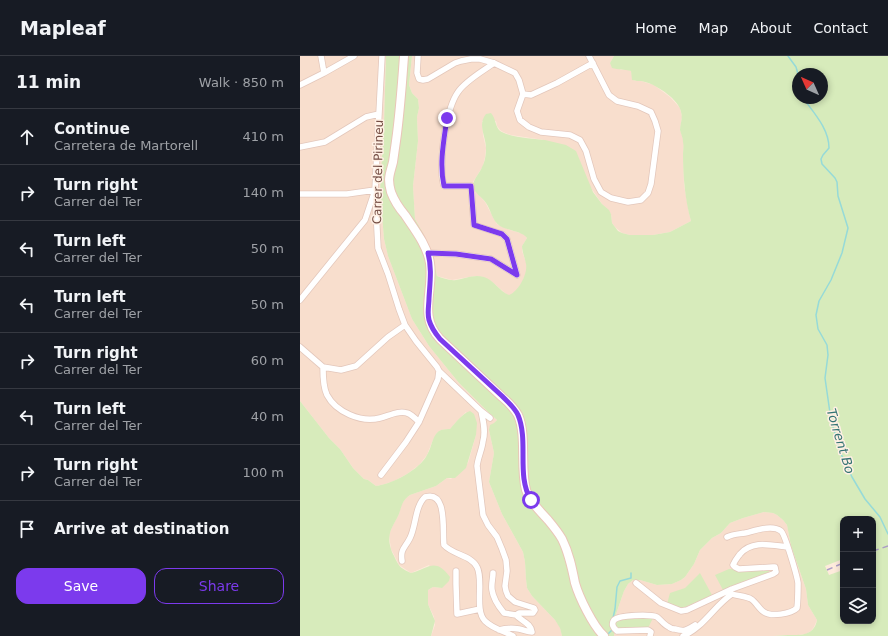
<!DOCTYPE html>
<meta charset="utf-8">
<style>
body{margin:0;font-family:"DejaVu Sans",sans-serif;background:#20242c;color:#f1f3f6}
.controls{position:absolute;right:12px;bottom:12px;display:grid;overflow:hidden;border-radius:8px;box-shadow:0 2px 6px #0003}
.controls button{width:36px;height:36px;display:grid;place-items:center;padding:0;border:0;border-bottom:1px solid #363941;background:#171b24;color:#f1f3f6;font:20px sans-serif}
.compass{position:absolute;left:492px;top:12px;width:36px;height:36px;border-radius:50%;background:#171b24;box-shadow:0 2px 6px #0003;rotate:315deg}
.stop{position:absolute;width:12px;height:12px;margin:-9px;border:3px solid #7c3aed;border-radius:50%;background:#fff}
.stop.end{background:#7c3aed;border-color:#fff;box-shadow:0 1px 4px #0008}
.list{margin:0;padding:0;list-style:none}
h2{display:flex;justify-content:space-between;align-items:center;height:52px;margin:0;padding:0 16px;font-size:17px}
h2 small{font-size:13px;font-weight:400;color:#9ea1a6}
.list li{display:grid;grid-template-columns:26px 1fr auto;gap:12px;align-items:center;box-sizing:border-box;height:56px;padding:0 16px;border-top:1px solid #363941}
.list b{display:block;font-size:15px;white-space:nowrap}
.list p{margin:0;font-size:13px;white-space:nowrap;color:#9ea1a6}
.list em{font-size:13px;font-style:normal;color:#9ea1a6}
.actions{display:flex;gap:8px;padding:12px 16px}
.actions a{flex:1;padding:9px 0;border:1px solid #7c3aed;border-radius:12px;text-align:center;font-size:14px;color:#7c3aed}
.actions .main{background:#7c3aed;color:#fff}
.icon{flex:none;width:22px;height:22px;fill:none;stroke:currentColor;stroke-width:2;stroke-linecap:round;stroke-linejoin:round}
.map{position:relative;flex:none;width:588px;height:580px;overflow:hidden}
header{display:flex;align-items:center;gap:24px;box-sizing:border-box;height:56px;padding:0 20px;background:#171b24;border-bottom:1px solid #363941}
header strong{font-size:19px}
nav{display:flex;gap:22px;margin-inline-start:auto;font-size:14px}
main{display:flex}
aside{flex:1;background:#171b24}
.map>svg:first-child{display:block}
</style>
<header>
<strong>Mapleaf</strong>
<nav><a>Home</a><a>Map</a><a>About</a><a>Contact</a></nav>
</header>
<main>
<aside>
<h2>11 min<small>Walk · 850 m</small></h2>
<ul class="list">
<li><svg class="icon" aria-label="ahead" viewBox="0 0 24 24"><path d="M12 20V5M6 11l6-6 6 6"/></svg><div><b>Continue</b><p>Carretera de Martorell</p></div><em>410 m</em></li>
<li><svg class="icon" aria-label="right" viewBox="0 0 24 24"><path d="M7 20v-9h11M14 6l5 5-5 5"/></svg><div><b>Turn right</b><p>Carrer del Ter</p></div><em>140 m</em></li>
<li><svg class="icon" aria-label="left" viewBox="0 0 24 24"><path d="M17 20v-9H6M10 6l-5 5 5 5"/></svg><div><b>Turn left</b><p>Carrer del Ter</p></div><em>50 m</em></li>
<li><svg class="icon" aria-label="left" viewBox="0 0 24 24"><path d="M17 20v-9H6M10 6l-5 5 5 5"/></svg><div><b>Turn left</b><p>Carrer del Ter</p></div><em>50 m</em></li>
<li><svg class="icon" aria-label="right" viewBox="0 0 24 24"><path d="M7 20v-9h11M14 6l5 5-5 5"/></svg><div><b>Turn right</b><p>Carrer del Ter</p></div><em>60 m</em></li>
<li><svg class="icon" aria-label="left" viewBox="0 0 24 24"><path d="M17 20v-9H6M10 6l-5 5 5 5"/></svg><div><b>Turn left</b><p>Carrer del Ter</p></div><em>40 m</em></li>
<li><svg class="icon" aria-label="right" viewBox="0 0 24 24"><path d="M7 20v-9h11M14 6l5 5-5 5"/></svg><div><b>Turn right</b><p>Carrer del Ter</p></div><em>100 m</em></li>
<li><svg class="icon" aria-label="arrive" viewBox="0 0 24 24"><path d="M6 21V4h12l-3 4 3 4H6"/></svg><div><b>Arrive at destination</b></div></li>
</ul>
<div class="actions"><a class="main">Save</a><a>Share</a></div>
</aside>
<div class="map">
<svg width="588" height="580" viewBox="0 0 588 580">
<rect width="100%" height="100%" fill="#feebdc"/>
<path fill="#f8decd" d="M 0,0 L 86,0 L 84,67 L 80,135 L 84,183 L 88,200 L 112,263 L 129,290 L 159,327 L 188,356 L 197,364 L 189,374 L 194,397 L 189,426 L 202,458 L 223,496 L 225,506 L 226,523 L 227,532 L 232,540 L 255,564 L 260,571 L 262,580 L 131,580 L 135,569 L 134,561 L 128,548 L 128,534 L 133,531 L 142,532 L 129,509 L 111,517 L 99,509 L 91,493 L 89,479 L 92,471 L 99,458 L 101,449 L 106,442 L 110,439 L 136,430 L 147,422 L 151,423 L 168,407 L 176,379 L 176,376 L 166,356 L 157,365 L 150,373 L 141,374 L 137,377 L 132,386 L 127,399 L 119,409 L 107,418 L 94,425 L 85,428 L 76,430 L 68,424 L 64,423 L 53,412 L 40,393 L 29,382 L 0,345 Z
M 112,0 L 314,0 L 310,7 L 321,14 L 326,13 L 331,15 L 333,24 L 336,25 L 341,25 L 354,29 L 370,41 L 380,52 L 382,61 L 380,73 L 383,83 L 384,88 L 383,96 L 384,129 L 389,157 L 391,165 L 370,176 L 353,179 L 330,179 L 322,177 L 315,171 L 312,167 L 311,158 L 302,148 L 291,132 L 244,84 L 211,79 L 203,76 L 200,74 L 197,70 L 196,65 L 182,65 L 183,79 L 186,92 L 185,101 L 183,110 L 173,126 L 178,138 L 185,146 L 194,163 L 197,168 L 210,174 L 224,178 L 227,182 L 222,190 L 222,195 L 227,209 L 227,214 L 222,227 L 217,234 L 213,238 L 209,240 L 205,237 L 191,225 L 183,221 L 175,220 L 152,224 L 137,220 L 134,205 L 123,177 L 115,163 L 113,130 L 118,85 L 117,61 L 119,52 L 118,43 L 112,37 L 109,29 Z
M 464,456 L 473,457 L 477,459 L 483,464 L 487,469 L 491,490 L 506,533 L 508,549 L 517,564 L 514,571 L 511,575 L 506,578 L 498,579 L 486,579 L 474,580 L 314,580 L 315,561 L 324,535 L 328,528 L 333,524 L 340,524 L 357,529 L 372,528 L 381,524 L 385,521 L 394,508 L 400,494 L 412,482 L 421,477 L 430,467 L 443,462 Z"/>
<path fill="#d7ebbb" fill-rule="evenodd" d="M 86,0 L 112,0 L 109,29 L 112,37 L 118,43 L 119,52 L 117,61 L 118,85 L 113,130 L 115,163 L 123,177 L 134,205 L 137,220 C 143,222 150,225 156,224 C 165,223 173,218 184,221 C 194,224 199,235 209,239 C 218,236 228,218 226,208 C 225,202 222,196 222,190 L 227,182 C 222,175 209,175 200,170 C 192,165 191,154 186,147 C 182,141 174,137 173,130 C 173,123 180,117 182,111 C 185,106 186,98 186,93 C 186,80 177,69 186,58 L 191,57 C 196,63 195,69 199,74 C 206,81 234,83 245,84 C 252,86 259,87 266,89 L 276,95 L 293,136 L 302,148 L 309,154 L 311,158 L 312,167 L 318,175 L 322,177 L 330,179 L 353,179 L 370,176 L 391,165 C 385,144 383,120 383,98 C 383,94 384,90 383,86 C 383,82 381,78 380,74 C 380,68 383,63 381,56 C 380,50 375,45 371,41 C 363,34 352,27 341,25 C 338,25 336,25 332,24 L 331,15 C 324,13 318,14 312,12 L 310,7 L 314,0 L 588,0 L 588,580 L 474,580 C 479,580 483,579 488,579 C 501,579 514,580 517,564 L 508,549 L 506,533 L 491,490 L 487,469 L 483,464 L 477,459 L 473,457 L 464,456 L 443,462 L 430,467 L 421,477 L 412,482 L 400,494 L 394,508 L 385,521 L 381,524 L 372,528 L 357,529 L 340,524 L 333,524 L 328,528 L 324,535 L 315,561 L 314,580 L 262,580 L 260,572 L 255,564 L 232,540 L 227,532 L 226,523 L 225,506 L 223,496 L 202,458 L 189,426 L 194,397 L 189,374 L 190,369 L 194,367 L 197,364 L 188,356 L 159,327 L 129,290 L 112,263 L 88,200 L 84,183 L 80,135 L 84,67 ZM 498,18 L 522,18 L 522,42 L 498,42 ZM 543,463 L 573,463 L 573,565 L 543,565 L 543,514 L 529,519 L 525,510 L 543,503 Z
M 0,345 L 29,382 L 40,393 L 53,412 L 64,423 L 68,424 L 76,430 C 91,428 112,417 122,406 C 125,403 127,399 129,395 C 132,389 133,377 141,374 C 144,373 148,373 150,373 C 156,366 162,358 170,355 L 174,358 L 177,367 L 176,379 L 166,412 L 155,422 L 147,422 L 136,430 L 110,439 C 102,445 102,449 99,458 C 93,471 86,477 91,493 C 92,497 94,499 95,502 C 99,511 102,513 111,517 C 129,512 135,501 150,521 L 149,525 L 142,532 L 133,531 L 128,534 L 128,548 L 135,565 L 131,580 L 0,580 Z
M 429,513 L 468,513 L 469,516 L 423,534 L 415,519 Z
M 400,517 L 412,539 L 383,552 L 367,548 L 370,537 L 385,532 Z
M 338,560 L 353,562 L 348,572 L 319,574 L 315,569 L 315,565 Z"/>
<g fill="none" stroke-linecap="round" stroke-linejoin="round">
<path stroke="#96dad8" stroke-width="1.5" d="M 488,0 L 496,11 L 498,18
M 498,24 L 498,32
M 503,42 C 514,57 529,73 529,92 L 523,99 L 521,103 L 522,108 L 535,122 L 537,126 L 538,140 L 548,172 L 542,197 L 531,224 L 519,245 L 516,259 L 518,273 L 527,289 L 528,299 L 525,322 L 531,364 L 541,398 L 552,421 L 565,443 L 580,461 L 588,478
M 313,562 L 315,553 L 317,531 L 320,525 L 331,522 L 331,517
M 308,578 L 312,574"/>
<g stroke="#e3c7bb" stroke-width="7">
<path id="street" d="M 21,0 L 24,17
M 82,0 L 75,134 L 78,192 L 88,218 L 99,253 L 105,269 L 116,285 L 137,311 L 139,315 L 181,355 L 190,362
M 118,0 L 117,17 L 119,23 L 123,24 L 128,23 L 155,7 L 161,5 L 171,3 L 180,3 L 194,7 L 215,17 L 219,24 L 223,38 L 217,55 L 220,64 L 229,71 L 241,76 L 270,79 L 280,84 L 286,95 L 294,123 L 301,136 L 311,142 L 328,146 L 341,144 L 348,137 L 351,128 L 358,75 L 355,65 L 351,56 L 338,50 L 317,45 L 309,39 L 289,0
M 0,29 L 24,17 L 54,0
M 223,38 L 231,39 L 257,27 L 293,7
M 0,91 L 25,86 L 66,61 L 79,58
M 0,138 L 47,138 L 75,134 L 65,164 L 0,244
M 128,197 L 156,198 L 191,203 L 217,219 L 207,183 L 202,178 L 174,169 L 171,130 L 144,130 C 143,126 142,122 142,117 C 141,96 146,53 158,36 C 165,25 183,15 194,7
M 0,291 L 23,311 L 41,314 L 56,310 L 88,281 L 105,269
M 23,311 C 23,320 23,331 27,339 C 36,356 61,367 80,362 C 89,360 98,354 107,357 C 111,358 116,363 119,366
M 181,355 C 183,364 186,375 183,385 C 182,394 178,401 177,410 L 183,459 L 188,469 L 197,481 L 202,493 L 206,504 L 207,515 L 205,530 L 206,535 L 208,540 L 215,546 L 234,552 L 235,554 L 233,557 L 219,557 L 216,559 C 221,565 231,567 232,576 C 227,576 224,574 219,573 C 213,572 206,572 199,574
M 81,419 L 106,386 L 119,366 L 138,323 L 139,315
M 102,505 C 100,493 105,492 110,482 C 116,470 115,450 125,441 C 148,434 142,475 144,489 C 153,499 171,499 177,511 C 184,524 174,554 185,565 C 193,573 204,575 213,580
M 156,515 L 156,528 L 157,558 L 180,553
M 193,517 C 193,523 191,528 192,534 C 193,541 199,551 204,557 L 216,559
M 336,527 L 361,547 L 381,555 L 387,554 L 432,533 L 473,518 L 476,516 L 475,511 L 473,511 L 439,513 L 435,511 L 433,509 C 435,504 437,502 440,498 C 452,484 470,489 487,491
M 350,580 L 351,576 L 348,574 L 317,575 C 313,572 311,568 314,564 C 319,559 350,558 357,561 C 361,564 364,569 369,571 C 371,573 373,573 375,573 C 385,576 387,574 395,569
M 383,580 C 404,571 414,550 432,538 C 438,540 446,540 451,543 C 456,546 459,553 464,556 C 471,561 491,558 497,552 C 498,544 498,535 498,527 C 497,520 485,478 481,475 C 472,468 454,475 445,477 C 439,478 433,478 427,481"/>
</g>
<g stroke="#e9c6b8" stroke-width="10">
<path id="secondary" d="M 104,0 C 102,28 100,57 96,85 C 95,92 94,99 93,106 C 90,118 87,122 91,136 C 94,144 99,152 105,159 C 115,174 127,189 130,207 C 134,235 118,260 140,283 L 202,341 C 208,346 214,352 218,359 C 227,379 220,412 226,434 C 230,446 240,455 248,464 C 253,470 258,476 262,483 C 269,497 272,512 275,527 C 279,541 293,570 304,580"/>
</g>
<use href="#street" stroke="#fff" stroke-width="5.5"/>
<use href="#secondary" stroke="#fff" stroke-width="8"/>
<path stroke="#ab9cc6" stroke-width="1.5" stroke-dasharray="6 4" stroke-linecap="butt" d="M 573,495 L 588,490
M 527,514 L 543,507"/>
</g>
<g fill="none" stroke-linecap="round" stroke-linejoin="round">
<path stroke="#7c3aed" stroke-width="5" d="M 147,62 C 144,84 139,107 144,130 L 171,130 L 174,169 L 202,178 L 207,183 L 217,219 L 191,203 L 156,198 L 128,197 C 132,212 130,226 129,242 C 129,249 127,257 129,264 C 131,271 135,277 140,283 L 202,340 C 208,346 215,352 218,359 C 229,385 216,420 231,444"/>
</g>
<g text-anchor="middle" stroke-width="3" stroke-linejoin="round" paint-order="stroke">
<g font-size="12" fill="#744d44" stroke="#fff0e4">
<text transform="translate(78 116) rotate(-89)" y="4">Carrer del Pirineu</text>
</g>
<g font-size="13" font-style="italic" fill="#357474" stroke="#fff0e4">
<text transform="translate(541 385) rotate(73)" y="5">Torrent Bo</text>
</g>
</g>
</svg>
<div class="controls">
<button>+</button>
<button>−</button>
<button><svg class="icon" aria-label="layers" viewBox="0 0 24 24"><path d="M12 4l9 5-9 5-9-5zM3 14l9 5 9-5"/></svg></button>
</div>
<svg class="compass" viewBox="-18 -18 36 36"><path d="M0-13l5 13h-10z" fill="#e53935"/><path d="M0 13l5-13h-10z" fill="#9ea1a6"/></svg>
<div class="stop" style="left:231px;top:444px"></div>
<div class="stop end" style="left:147px;top:62px"></div>
</div>
</main>
